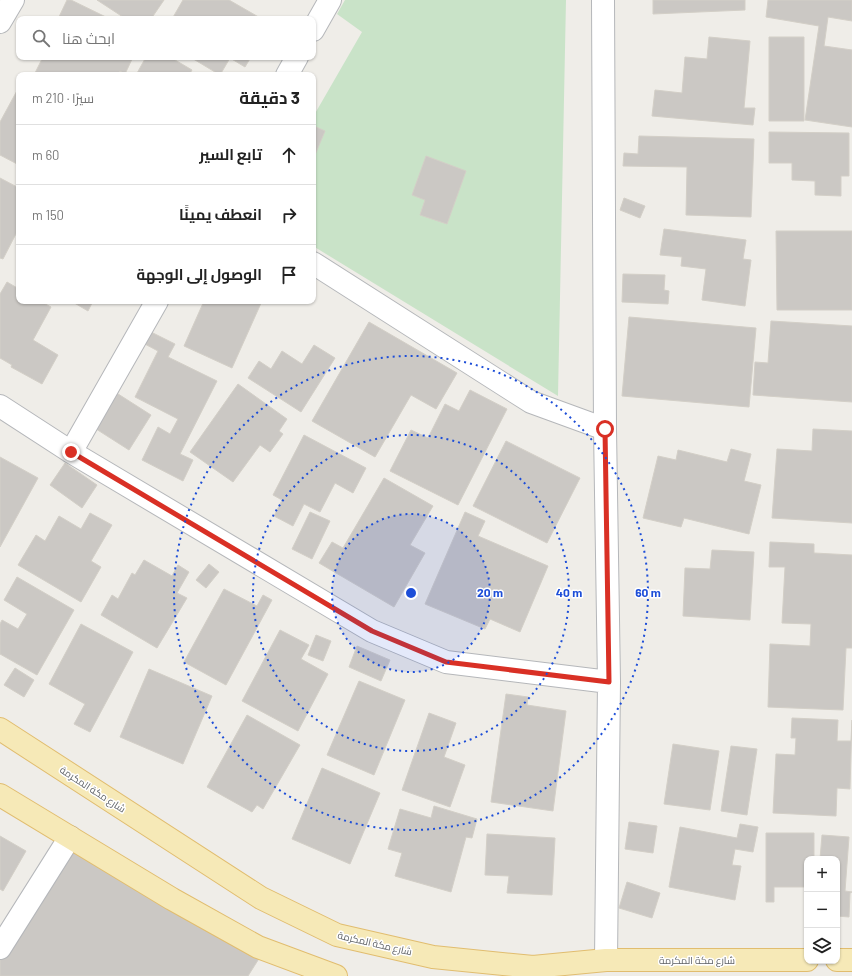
<!DOCTYPE html>
<html lang="ar">
<meta charset="utf-8">
<style>
body{margin:0;font-family:Barlow,Cairo,sans-serif;background:#f2f2f2;color:#222;direction:rtl}
.controls{position:absolute;right:12px;bottom:12px;display:grid;overflow:hidden;border-radius:8px;box-shadow:0 1px 3px #0004}
.controls button{width:36px;height:36px;display:grid;place-items:center;padding:0;border:0;border-bottom:1px solid #e0e0e0;background:#fff;color:#222;font:20px sans-serif}
.stop{position:absolute;width:12px;height:12px;margin:-9px;border:3px solid #d93025;border-radius:50%;background:#fff}
.stop.end{background:#d93025;border-color:#fff;box-shadow:0 1px 4px #0008}
.list{margin:0;padding:0;list-style:none}
h2{display:flex;justify-content:space-between;align-items:center;height:52px;margin:0;padding:0 16px;font-size:17px}
h2 small{font-size:13px;font-weight:400;color:#767676}
.list li{display:grid;grid-template-columns:26px 1fr auto;gap:12px;align-items:center;box-sizing:border-box;height:60px;padding:0 16px;border-top:1px solid #e0e0e0}
.list b{display:block;font-size:15px;white-space:nowrap}
.list em{font-size:13px;font-style:normal;color:#767676}
.icon{flex:none;width:22px;height:22px;fill:none;stroke:currentColor;stroke-width:2;stroke-linecap:round;stroke-linejoin:round}
.map{position:relative;flex:none;width:852px;height:976px;overflow:hidden;direction:ltr}
.search{position:absolute;background:#fff;box-shadow:0 1px 3px #0004;left:16px;top:16px;width:300px;height:44px;display:flex;align-items:center;gap:10px;box-sizing:border-box;padding:0 14px;border-radius:8px;color:#767676;font-size:15px}
.panel{position:absolute;background:#fff;box-shadow:0 1px 3px #0004;left:16px;top:72px;width:300px;height:232px;border-radius:8px;direction:rtl}
.map>svg:first-child{display:block}
</style>
<div class="map">
<svg width="852" height="976" viewBox="0 0 852 976">
<rect width="100%" height="100%" fill="#efede8"/>
<path fill="#c9e3c8" d="M 345,0 L 566,0 L 558,396 L 313,246 L 313,117 L 362,32 L 337,14 Z"/>
<path fill="#cbc8c4" stroke="#d3cfc7" d="M 67,0 L 71,0 L 110,19 L 58,19 Z
M 97,0 L 164,0 L 151,19 L 126,19 Z
M 183,0 L 229,0 L 262,19 L 172,19 Z
M 653,0 L 745,0 L 745,10 L 653,14 Z
M 768,0 L 852,0 L 852,21 L 828,17 L 824,46 L 852,50 L 852,127 L 805,120 L 819,26 L 766,17 Z
M 709,37 L 750,41 L 744,108 L 755,108 L 753,125 L 652,116 L 655,90 L 682,93 L 685,57 L 707,59 Z
M 769,37 L 804,37 L 804,121 L 769,121 Z
M 43,57 L 133,57 L 125,74 L 120,71 L 118,75 L 39,75 L 35,73 Z
M 146,57 L 170,57 L 192,70 L 189,75 L 136,75 Z
M 190,57 L 251,57 L 245,67 L 230,58 L 220,75 Z
M 19,87 L 19,165 L 0,155 L 0,122 Z
M 314,126 L 325,131 L 315,155 L 313,154 Z
M 769,132 L 849,133 L 849,176 L 841,176 L 841,196 L 815,195 L 815,181 L 792,180 L 792,163 L 769,163 Z
M 639,136 L 754,139 L 751,217 L 686,215 L 687,167 L 623,166 L 624,153 L 638,154 Z
M 426,156 L 466,171 L 447,224 L 420,215 L 425,200 L 412,195 Z
M 0,178 L 19,188 L 19,228 L 3,259 L 0,258 Z
M 624,198 L 645,206 L 640,218 L 620,210 Z
M 664,229 L 746,240 L 743,259 L 751,260 L 745,306 L 702,300 L 706,269 L 681,266 L 682,257 L 660,255 Z
M 776,231 L 852,231 L 852,310 L 777,310 Z
M 623,274 L 665,275 L 664,290 L 669,291 L 668,304 L 622,302 Z
M 7,282 L 19,289 L 19,301 L 40,301 L 51,307 L 33,340 L 58,355 L 42,384 L 11,367 L 12,365 L 0,358 L 0,294 Z
M 71,301 L 93,301 L 88,311 Z
M 204,301 L 262,301 L 232,368 L 184,346 Z
M 629,317 L 756,328 L 749,407 L 622,396 Z
M 771,321 L 852,326 L 852,402 L 753,395 L 755,362 L 768,363 Z
M 369,322 L 457,373 L 436,409 L 411,395 L 375,457 L 312,421 Z
M 149,331 L 175,344 L 168,357 L 217,381 L 180,454 L 193,460 L 183,481 L 142,460 L 158,427 L 170,434 L 178,419 L 135,397 L 158,351 L 143,343 Z
M 314,345 L 335,358 L 301,412 L 248,378 L 259,361 L 271,369 L 282,351 L 302,364 Z
M 238,384 L 287,419 L 279,431 L 283,434 L 270,452 L 260,445 L 233,482 L 190,452 Z
M 470,390 L 507,409 L 458,505 L 390,471 L 411,430 L 428,438 L 445,404 L 459,411 Z
M 115,392 L 151,415 L 129,450 L 93,427 Z
M 813,429 L 852,431 L 852,523 L 772,518 L 777,449 L 812,451 Z
M 304,435 L 366,468 L 353,493 L 335,483 L 320,512 L 304,504 L 293,526 L 274,516 L 282,500 L 273,495 Z
M 506,441 L 580,478 L 547,543 L 473,506 Z
M 731,449 L 751,454 L 744,481 L 761,485 L 749,534 L 684,518 L 681,527 L 643,518 L 658,456 L 676,460 L 678,450 L 727,462 Z
M 0,457 L 38,478 L 0,547 Z
M 65,463 L 97,485 L 82,508 L 50,485 Z
M 384,478 L 433,506 L 410,545 L 425,553 L 394,607 L 319,563 L 332,542 L 343,548 Z
M 310,512 L 330,521 L 312,559 L 292,549 Z
M 465,512 L 485,521 L 478,536 L 548,566 L 520,632 L 490,619 L 485,629 L 425,604 Z
M 90,513 L 112,525 L 91,561 L 101,567 L 81,602 L 18,565 L 36,535 L 45,541 L 59,516 L 81,529 Z
M 770,542 L 814,544 L 814,553 L 852,555 L 852,648 L 846,648 L 843,710 L 768,707 L 770,644 L 810,646 L 811,624 L 782,623 L 785,567 L 769,567 Z
M 712,550 L 754,552 L 750,620 L 683,616 L 685,568 L 710,569 Z
M 144,560 L 172,576 L 178,565 L 189,572 L 177,593 L 187,598 L 157,648 L 101,615 L 112,595 L 118,599 L 132,573 L 135,575 Z
M 209,564 L 219,572 L 206,588 L 196,580 Z
M 17,577 L 74,610 L 37,675 L 0,654 L 0,624 L 2,620 L 18,629 L 27,614 L 4,600 Z
M 224,589 L 257,606 L 263,595 L 272,600 L 226,685 L 184,662 Z
M 81,624 L 133,652 L 90,732 L 74,724 L 85,704 L 49,684 Z
M 280,630 L 309,645 L 301,659 L 328,674 L 298,731 L 242,701 Z
M 316,635 L 331,641 L 323,661 L 308,655 Z
M 357,646 L 390,660 L 381,681 L 349,667 Z
M 15,668 L 34,680 L 24,697 L 4,685 Z
M 149,669 L 212,696 L 183,764 L 120,737 Z
M 359,681 L 405,700 L 374,775 L 327,755 Z
M 506,694 L 528,697 L 527,705 L 566,711 L 553,811 L 491,802 Z
M 429,713 L 456,723 L 444,757 L 465,765 L 450,807 L 402,790 Z
M 247,715 L 300,745 L 263,809 L 257,805 L 252,812 L 207,787 Z
M 792,718 L 838,720 L 837,741 L 851,741 L 852,720 L 850,789 L 837,788 L 836,816 L 773,813 L 776,754 L 795,755 L 796,738 L 791,738 Z
M 673,744 L 719,751 L 710,810 L 664,804 Z
M 731,746 L 757,749 L 747,815 L 721,811 Z
M 322,768 L 380,793 L 350,864 L 292,839 Z
M 434,806 L 477,819 L 472,838 L 466,837 L 451,892 L 395,876 L 402,853 L 388,849 L 400,809 L 431,818 Z
M 629,822 L 657,826 L 653,853 L 625,849 Z
M 740,824 L 758,827 L 753,852 L 735,849 L 732,865 L 741,866 L 735,900 L 669,887 L 680,827 L 737,838 Z
M 766,833 L 814,833 L 814,859 L 807,859 L 807,887 L 774,887 L 774,902 L 766,902 Z
M 487,834 L 555,838 L 552,895 L 507,893 L 509,876 L 485,875 Z
M 822,835 L 849,837 L 845,891 L 852,892 L 850,893 L 849,917 L 837,916 L 837,859 L 820,859 Z
M 0,836 L 26,851 L 3,891 L 0,889 Z
M 72,846 L 260,957 L 248,976 L 0,976 L 0,960 Z
M 627,882 L 660,893 L 652,918 L 619,908 Z"/>
<g fill="none" stroke-linecap="round" stroke-linejoin="round">
<g stroke="#b5b7ba" stroke-width="24">
<path id="minor" d="M 603,0 L 605,429 L 609,682 L 606,960
M 0,22 L 13,0
M 313,30 L 330,0
M 287,75 L 297,57
M 313,263 L 531,402 L 605,429
M 0,406 L 71,452 L 372,631 L 446,662 L 609,682
M 71,452 L 157,301
M 0,948 L 70,837"/>
</g>
<g stroke="#e1bd6f" stroke-width="24">
<path id="major" d="M 0,729 L 261,898 L 337,935 L 433,957 L 533,967 L 606,960 L 807,960
M 0,795 L 172,899 L 258,947 L 336,976
M 837,960 L 852,960"/>
</g>
<use href="#minor" stroke="#fff" stroke-width="22"/>
<use href="#major" stroke="#f6e9b7" stroke-width="22"/>
</g>
<g fill="none" stroke-linecap="round" stroke-linejoin="round">
<path stroke="#d93025" stroke-width="5" d="M 71,452 L 372,631 L 446,662 L 609,682 L 605,429"/>
</g>
<circle cx="411" cy="593" r="79" fill="#1d4ed8" fill-opacity=".12"/>
<g fill="none" stroke="#1d4ed8" stroke-width="2" stroke-dasharray="2 4">
<circle cx="411" cy="593" r="79"/>
<circle cx="411" cy="593" r="158"/>
<circle cx="411" cy="593" r="237"/>
</g>
<g text-anchor="middle" stroke-width="3" stroke-linejoin="round" paint-order="stroke">
<g font-size="10" fill="#5f6266" stroke="#fff">
<text transform="translate(93 789) rotate(33)" y="4">شارع مكة المكرمة</text>
<text transform="translate(375 943) rotate(13)" y="4">شارع مكة المكرمة</text>
<text x="697" y="964">شارع مكة المكرمة</text>
</g>
</g>
<circle cx="411" cy="593" r="6" fill="#1d4ed8" stroke="#fff" stroke-width="2"/>
<g font-size="12" text-anchor="middle" font-weight="bold" fill="#1d4ed8" stroke="#fff" stroke-width="3" stroke-linejoin="round" paint-order="stroke">
<text x="490" y="597">20 m</text>
<text x="569" y="597">40 m</text>
<text x="648" y="597">60 m</text>
</g>
</svg>
<div class="controls">
<button>+</button>
<button>−</button>
<button><svg class="icon" aria-label="layers" viewBox="0 0 24 24"><path d="M12 4l9 5-9 5-9-5zM3 14l9 5 9-5"/></svg></button>
</div>
<div class="stop" style="left:605px;top:429px"></div>
<div class="stop end" style="left:71px;top:452px"></div>
<div class="search"><svg class="icon" aria-label="search" viewBox="0 0 24 24"><circle cx="10" cy="10" r="6"/><path d="M15 15l6 6"/></svg>ابحث هنا</div>
<section class="panel">
<h2>3 دقيقة<small>سيرًا · 210 m</small></h2>
<ul class="list">
<li><svg class="icon" aria-label="ahead" viewBox="0 0 24 24"><path d="M12 20V5M6 11l6-6 6 6"/></svg><div><b>تابع السير</b></div><em>60 m</em></li>
<li><svg class="icon" aria-label="right" viewBox="0 0 24 24"><path d="M7 20v-9h11M14 6l5 5-5 5"/></svg><div><b>انعطف يمينًا</b></div><em>150 m</em></li>
<li><svg class="icon" aria-label="arrive" viewBox="0 0 24 24"><path d="M6 21V4h12l-3 4 3 4H6"/></svg><div><b>الوصول إلى الوجهة</b></div></li>
</ul>
</section>
</div>
